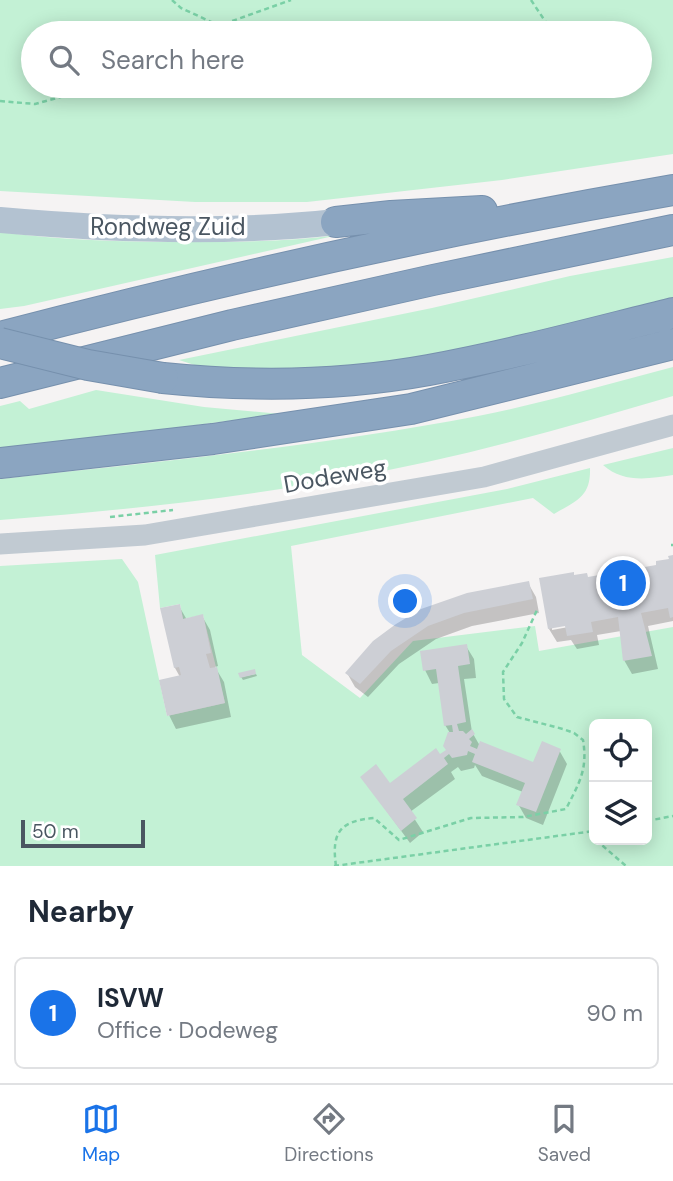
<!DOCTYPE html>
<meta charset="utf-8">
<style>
body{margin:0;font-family:"DM Sans",sans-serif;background:#f6f6f7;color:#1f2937}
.controls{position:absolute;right:21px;bottom:21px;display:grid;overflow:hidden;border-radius:10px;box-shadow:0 4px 18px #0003}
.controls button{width:63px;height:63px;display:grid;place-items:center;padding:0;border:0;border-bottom:2px solid #e0e1e3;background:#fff;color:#1f2937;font:35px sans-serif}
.scale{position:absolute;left:21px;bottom:18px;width:124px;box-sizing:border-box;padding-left:7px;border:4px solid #4a5661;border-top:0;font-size:19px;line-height:24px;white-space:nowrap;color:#4a5661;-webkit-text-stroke:5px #fff;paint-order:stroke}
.you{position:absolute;left:406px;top:602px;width:24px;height:24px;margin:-18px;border:5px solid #fff;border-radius:50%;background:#1a73e8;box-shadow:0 0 0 10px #1a73e833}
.badge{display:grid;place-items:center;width:46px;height:46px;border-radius:50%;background:#1a73e8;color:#fff;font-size:23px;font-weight:700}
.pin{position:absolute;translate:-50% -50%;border:4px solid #fff;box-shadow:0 2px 7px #0006}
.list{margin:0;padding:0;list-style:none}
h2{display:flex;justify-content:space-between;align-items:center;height:91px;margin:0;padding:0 28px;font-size:30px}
h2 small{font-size:23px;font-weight:400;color:#747a83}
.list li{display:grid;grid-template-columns:46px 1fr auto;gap:21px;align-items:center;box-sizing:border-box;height:112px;margin:0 14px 14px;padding:0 14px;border:2px solid #e0e1e3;border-radius:10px}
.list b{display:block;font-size:26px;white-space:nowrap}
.list p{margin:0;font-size:23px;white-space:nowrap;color:#747a83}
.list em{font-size:23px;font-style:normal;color:#747a83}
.icon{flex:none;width:38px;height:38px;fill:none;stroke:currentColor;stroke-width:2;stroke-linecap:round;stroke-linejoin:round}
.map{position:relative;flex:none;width:673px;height:866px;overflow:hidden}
.search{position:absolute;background:#fff;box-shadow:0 4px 18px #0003;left:21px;right:21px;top:21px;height:77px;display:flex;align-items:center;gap:18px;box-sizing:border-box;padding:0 24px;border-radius:38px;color:#747a83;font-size:26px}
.sheet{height:217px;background:#fff}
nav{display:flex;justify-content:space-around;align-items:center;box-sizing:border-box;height:98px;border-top:2px solid #e0e1e3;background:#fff;font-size:19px;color:#747a83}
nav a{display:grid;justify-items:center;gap:4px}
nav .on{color:#1a73e8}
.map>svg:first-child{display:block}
</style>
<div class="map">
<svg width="673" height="866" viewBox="0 0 673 866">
<rect width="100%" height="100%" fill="#f5f3f3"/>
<path fill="#c3f1d5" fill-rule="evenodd" d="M 0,0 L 673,0 L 673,154 L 502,180 L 307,202 L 195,202 L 0,191 ZM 33,33 L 640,33 L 640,86 L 33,86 Z
M 0,232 C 61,240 121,242 183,242 C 235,242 287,242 338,235 L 24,306 L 0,309 Z
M 673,257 L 673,301 L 448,353 L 314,371 L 207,369 L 179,360 L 432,308 L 570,276 Z
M 673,367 L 673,396 C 591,420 510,444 427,462 C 286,493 143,509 0,520 L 0,479 C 160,462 320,446 478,416 C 544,403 608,384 673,367 Z
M 96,390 L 204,407 L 281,414 L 0,451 L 0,406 L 20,401 L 29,409 Z
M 673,448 L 673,475 C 648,479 623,483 603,465 Z
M 590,468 C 591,497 576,501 554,514 L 533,498 L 291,546 L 302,655 L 360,698 L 413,641 L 535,626 L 539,651 L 673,627 L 673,866 L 0,866 L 0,566 L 122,559 L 138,582 L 167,716 L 225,703 L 203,615 L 183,619 L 180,604 L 160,608 L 155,555 L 507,489 ZM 594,724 L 647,724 L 647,840 L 594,840 Z"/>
<path fill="#0003" fill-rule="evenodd" d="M 673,557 L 673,621 L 648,626 L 658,669 L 632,674 L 624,660 L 621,631 L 597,635 L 599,645 L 577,649 L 571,640 L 557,642 L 549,629 L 574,577 L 589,579 L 658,566 ZM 574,623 L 574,626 L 552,630 L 552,627 Z
M 528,583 L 536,597 L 539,613 L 472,626 L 436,639 L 399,664 L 368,697 L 355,687 L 347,673 L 374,643 Z
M 179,606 L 187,620 L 202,616 L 210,630 L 218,666 L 215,667 L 224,682 L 231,717 L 176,729 L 169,715 L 180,677 L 175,668 Z
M 466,646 L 474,659 L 476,678 L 464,679 L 472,732 L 480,746 L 534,765 L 559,750 L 567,764 L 543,825 L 526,818 L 518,804 L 523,792 L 482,776 L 475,765 L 474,768 L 461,771 L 458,767 L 451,772 L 455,779 L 410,812 L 423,832 L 410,843 L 362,777 L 390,786 L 447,751 L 450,733 L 445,725 L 439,683 L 432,684 L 425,670 Z
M 256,674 L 257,676 L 243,680 L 241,677 Z"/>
<path fill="#cdcfd5" d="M 673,555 L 673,617 L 670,618 L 668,608 L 641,613 L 652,656 L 623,661 L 618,617 L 591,622 L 593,632 L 567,636 L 565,626 L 548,629 L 539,578 L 574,572 L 574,575 L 587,573 L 588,577 L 656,565 L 656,561 L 669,559 L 668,556 Z
M 529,581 L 533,599 L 464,613 L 428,626 L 391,651 L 360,684 L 345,673 L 373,641 L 396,624 L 421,609 L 467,593 Z
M 180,604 L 183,619 L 203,614 L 211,653 L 206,654 L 210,668 L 217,667 L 225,703 L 167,716 L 159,680 L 181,675 L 179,667 L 174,668 L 160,608 Z
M 467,644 L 470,664 L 458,666 L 466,722 L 457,724 L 459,731 L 463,731 L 466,734 L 472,729 L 475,734 L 469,739 L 472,742 L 470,746 L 477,749 L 480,741 L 533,762 L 542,741 L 561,749 L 536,812 L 516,805 L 525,783 L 472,762 L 475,754 L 468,751 L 467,755 L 452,758 L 449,754 L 444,758 L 448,764 L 403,799 L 417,818 L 401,831 L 360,777 L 376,764 L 390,783 L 436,748 L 440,754 L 446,750 L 443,746 L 448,732 L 453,732 L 452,725 L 444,726 L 436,669 L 423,671 L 420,651 Z
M 255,669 L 256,674 L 240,678 L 238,673 Z"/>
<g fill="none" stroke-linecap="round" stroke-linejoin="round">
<g stroke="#7690ad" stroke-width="32">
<path id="motorway" d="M 336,222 L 391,216 L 482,211
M 0,337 C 222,279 447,229 673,190
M 163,378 C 251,387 341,386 429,370 C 511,355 592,333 673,313
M 0,383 L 232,325 L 433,280 L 673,230
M 0,463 L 213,439 L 411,409 L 673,344"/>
</g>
<path stroke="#7ad0a6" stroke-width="2.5" stroke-dasharray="5 3.5" stroke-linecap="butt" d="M 172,0 L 181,8 L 220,26
M 531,0 L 553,33
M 210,33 L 221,25 L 291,0
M 0,101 L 35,104 L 75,93 L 92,86
M 110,517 L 173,510
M 671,545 L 673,545
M 647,821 L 673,816
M 596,840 L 626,866
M 334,866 L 594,831
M 336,866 C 331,831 341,821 374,818 L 399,840 L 471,818 L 523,817 L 566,809 C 579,783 588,770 583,740 L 574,733 L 563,729 L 517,717 L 504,699 L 503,672 L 522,643 L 537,610"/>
<path stroke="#c1cad2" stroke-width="21" d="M 0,544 L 145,535 L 484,477 L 673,425"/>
<path stroke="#b3c2d1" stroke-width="26" d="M 0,220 C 111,230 225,234 336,222"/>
<use href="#motorway" stroke="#8ba5c1" stroke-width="30"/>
<g stroke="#7690ad" stroke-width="32" stroke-linecap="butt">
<path id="motorway-bridge" d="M 0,343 L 88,365 L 163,378"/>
</g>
<use href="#motorway-bridge" stroke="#8ba5c1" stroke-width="30"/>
</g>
<g text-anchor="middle" stroke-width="7" stroke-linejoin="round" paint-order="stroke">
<g font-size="24" fill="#4a5661" stroke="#fff">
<text x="168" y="235">Rondweg Zuid</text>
<text transform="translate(335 476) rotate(-10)" y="8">Dodeweg</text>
</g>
</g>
</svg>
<div class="controls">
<button><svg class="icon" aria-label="locate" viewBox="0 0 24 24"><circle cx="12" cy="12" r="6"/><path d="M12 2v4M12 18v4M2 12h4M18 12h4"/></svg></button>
<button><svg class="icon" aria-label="layers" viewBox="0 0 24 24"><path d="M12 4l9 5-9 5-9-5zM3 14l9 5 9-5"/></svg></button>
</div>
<div class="scale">50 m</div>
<div class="you"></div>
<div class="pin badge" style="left:623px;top:583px">1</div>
<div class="search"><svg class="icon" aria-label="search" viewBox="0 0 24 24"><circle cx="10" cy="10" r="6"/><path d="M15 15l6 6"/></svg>Search here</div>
</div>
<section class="sheet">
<h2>Nearby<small></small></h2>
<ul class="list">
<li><span class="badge">1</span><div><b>ISVW</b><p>Office · Dodeweg</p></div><em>90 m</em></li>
</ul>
</section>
<nav>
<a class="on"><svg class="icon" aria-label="map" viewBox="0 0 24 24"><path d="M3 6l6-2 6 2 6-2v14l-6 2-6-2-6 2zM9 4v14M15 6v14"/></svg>Map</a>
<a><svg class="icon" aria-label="directions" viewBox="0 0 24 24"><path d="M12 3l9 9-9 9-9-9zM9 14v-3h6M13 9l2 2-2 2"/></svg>Directions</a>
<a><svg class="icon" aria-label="saved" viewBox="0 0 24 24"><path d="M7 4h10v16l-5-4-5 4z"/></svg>Saved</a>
</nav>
